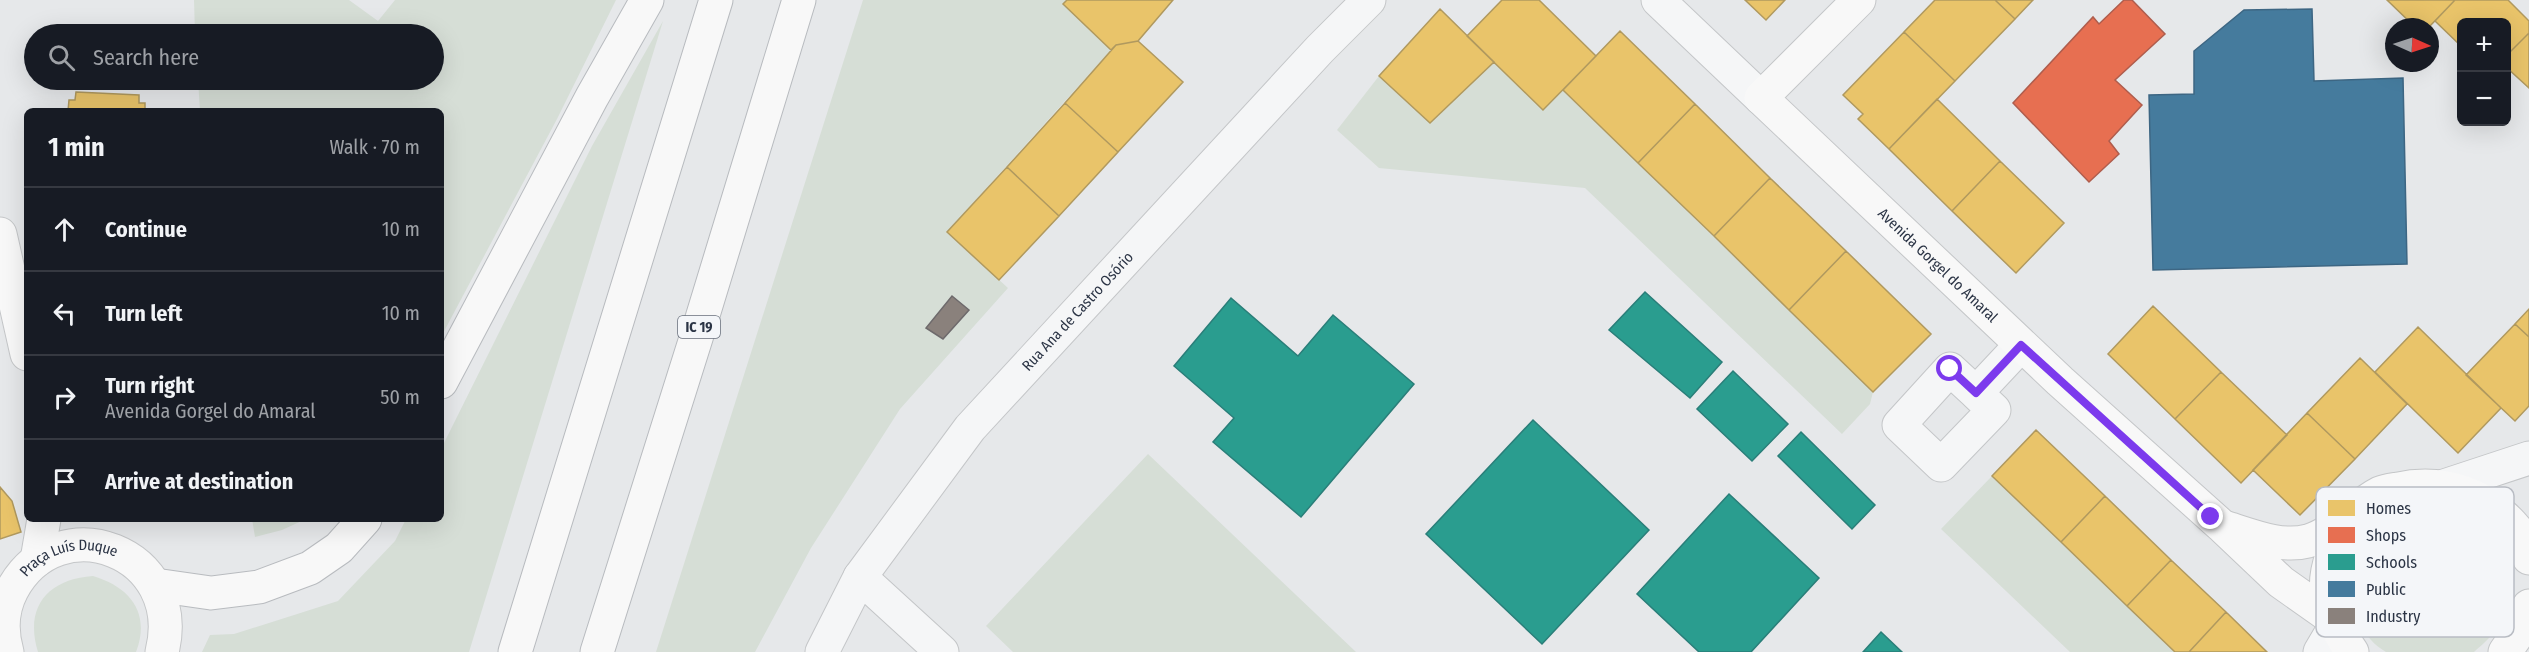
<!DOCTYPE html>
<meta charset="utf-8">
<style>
body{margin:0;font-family:"Fira Sans Condensed",sans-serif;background:#20242c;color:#f1f3f6}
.controls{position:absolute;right:18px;top:18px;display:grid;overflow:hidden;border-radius:9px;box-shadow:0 6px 24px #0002}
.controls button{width:54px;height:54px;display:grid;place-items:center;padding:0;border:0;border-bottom:2px solid #363941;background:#171b24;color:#f1f3f6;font:30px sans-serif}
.compass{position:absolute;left:2385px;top:18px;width:54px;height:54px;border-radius:50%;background:#171b24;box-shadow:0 6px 24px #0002;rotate:93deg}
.stop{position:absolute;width:18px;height:18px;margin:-14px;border:4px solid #7c3aed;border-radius:50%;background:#fff}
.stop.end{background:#7c3aed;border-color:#fff;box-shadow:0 2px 6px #0008}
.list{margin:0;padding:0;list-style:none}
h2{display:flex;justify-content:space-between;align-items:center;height:78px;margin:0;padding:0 24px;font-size:26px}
h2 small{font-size:20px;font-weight:400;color:#9ea1a6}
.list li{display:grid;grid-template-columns:39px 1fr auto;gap:18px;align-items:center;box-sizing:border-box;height:84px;padding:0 24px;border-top:2px solid #363941}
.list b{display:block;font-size:22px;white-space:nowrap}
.list p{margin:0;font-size:20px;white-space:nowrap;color:#9ea1a6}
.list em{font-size:20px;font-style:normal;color:#9ea1a6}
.icon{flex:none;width:33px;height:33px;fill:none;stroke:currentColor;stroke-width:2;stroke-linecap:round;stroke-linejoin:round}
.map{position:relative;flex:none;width:2529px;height:652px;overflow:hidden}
.search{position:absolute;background:#171b24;box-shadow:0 6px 24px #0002;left:24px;top:24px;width:420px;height:66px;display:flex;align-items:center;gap:15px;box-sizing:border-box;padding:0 21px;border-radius:33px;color:#9ea1a6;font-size:22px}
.panel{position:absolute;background:#171b24;box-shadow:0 6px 24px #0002;left:24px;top:108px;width:420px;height:414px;border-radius:9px}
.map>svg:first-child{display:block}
</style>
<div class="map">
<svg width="2529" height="652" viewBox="0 0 2529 652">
<rect width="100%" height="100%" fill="#e6e8ea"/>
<path fill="#d6ded6" d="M 194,0 L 349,0 L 378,21 L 395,0 L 616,0 L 557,119 L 441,337 L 441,111 L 200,111 L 198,80 L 434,80 L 434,34 L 195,34 Z
M 863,0 L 1067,0 L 1063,4 L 1111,50 L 947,232 L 1008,288 L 900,409 L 811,548 L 755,652 L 656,652 Z
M 663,21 L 469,652 L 202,652 L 210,635 L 234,634 L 338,601 L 395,541 L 406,519 L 441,519 L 441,449 L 592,146 Z
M 1494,62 L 1543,110 L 1563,90 L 1873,392 L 1870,404 L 1842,434 L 1585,188 L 1379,168 L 1337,130 L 1379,76 L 1430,122 Z
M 1148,454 L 1356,652 L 1013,652 L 986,626 Z
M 1992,476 L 2176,652 L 2070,652 L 1941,529 Z
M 2420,511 C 2437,512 2454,512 2469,521 C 2508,545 2515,595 2493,632 C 2489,640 2480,646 2474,652 L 2386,652 C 2344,628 2343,565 2374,533 C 2387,520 2403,516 2420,511 Z
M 252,519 L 306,519 L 282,530 L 255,537 Z
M 93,576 C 130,587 151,613 136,652 L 38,652 C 24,607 48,579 93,576 Z"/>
<path fill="#e9c46a" stroke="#b0995f" stroke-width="1.5" d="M 1067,0 L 1173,0 L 1138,41 L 1116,45 L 1111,50 L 1063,4 Z
M 1502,0 L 1539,0 L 1596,56 L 1543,110 L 1467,36 Z
M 1745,0 L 1785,0 L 1766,20 Z
M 1935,0 L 1995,0 L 2015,19 L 1955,81 L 1904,32 Z
M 1995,0 L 2033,0 L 2015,19 Z
M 2387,0 L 2455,0 L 2429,27 L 2415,27 Z
M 2455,0 L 2508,0 L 2529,21 L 2529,33 L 2506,56 L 2506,22 L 2462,22 L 2462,47 L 2435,21 Z
M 1440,9 L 1494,62 L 1430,123 L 1379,76 Z
M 1620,31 L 1695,104 L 1638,163 L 1563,90 Z
M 1904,32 L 1955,81 L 1889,149 L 1858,119 L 1863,114 L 1843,95 Z
M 2529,33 L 2529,88 L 2506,67 L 2506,56 Z
M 1138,41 L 1183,82 L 1118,152 L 1065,103 L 1116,45 Z
M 76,92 L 139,95 L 139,103 L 145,103 L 145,111 L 68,111 L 69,100 L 75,100 Z
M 1937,99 L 2000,161 L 1952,211 L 1889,149 Z
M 1065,103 L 1118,152 L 1059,216 L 1007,167 Z
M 1695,104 L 1770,178 L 1714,236 L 1638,163 Z
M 2000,161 L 2064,223 L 2016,273 L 1952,211 Z
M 1007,167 L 1059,216 L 999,280 L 947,232 Z
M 1770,178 L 1846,251 L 1789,310 L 1714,236 Z
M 1846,251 L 1931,334 L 1873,392 L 1789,310 Z
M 2153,306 L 2221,372 L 2175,419 L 2108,354 Z
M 2529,309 L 2529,337 L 2515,324 Z
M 2515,324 L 2529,337 L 2529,406 L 2515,421 L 2466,375 Z
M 2418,327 L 2501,408 L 2458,453 L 2375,372 Z
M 2360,358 L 2407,404 L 2355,459 L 2307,413 Z
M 2221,372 L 2287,435 L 2241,483 L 2175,419 Z
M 2307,413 L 2355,459 L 2300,515 L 2253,470 Z
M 2036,430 L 2105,496 L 2061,542 L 1992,476 Z
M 0,487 L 12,501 L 21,532 L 0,539 Z
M 2105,496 L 2171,560 L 2127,606 L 2061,542 Z
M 2171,560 L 2226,612 L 2189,652 L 2175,652 L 2127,606 Z
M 2226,612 L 2267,652 L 2189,652 Z"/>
<path fill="#e76f51" stroke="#af5d4d" stroke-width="1.5" d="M 2124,0 L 2132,0 L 2165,34 L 2115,80 L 2142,105 L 2109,141 L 2119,154 L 2089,182 L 2013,103 L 2093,17 L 2099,24 Z"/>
<path fill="#2a9d8f" stroke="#2a7e79" stroke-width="1.5" d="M 1645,292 L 1722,362 L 1690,398 L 1609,330 Z
M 1231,298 L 1298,356 L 1333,315 L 1414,384 L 1301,517 L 1213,442 L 1234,418 L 1174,366 Z
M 1733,371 L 1788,424 L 1752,461 L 1697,409 Z
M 1533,420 L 1649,530 L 1542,644 L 1426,534 Z
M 1801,432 L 1875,505 L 1852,529 L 1778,456 Z
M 1729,494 L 1819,578 L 1751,652 L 1699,652 L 1637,594 Z
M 1881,632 L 1902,652 L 1863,652 Z"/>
<path fill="#457b9d" stroke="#3d6683" stroke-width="1.5" d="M 2312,9 L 2314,81 L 2403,78 L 2407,264 L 2153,270 L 2149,95 L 2194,94 L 2194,51 L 2244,10 Z"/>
<path fill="#8a817c" stroke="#6e6a6c" stroke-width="1.5" d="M 952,296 L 969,310 L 943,339 L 926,328 Z"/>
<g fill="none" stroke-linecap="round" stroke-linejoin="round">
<g stroke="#c4c6c8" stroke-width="35">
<g id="street">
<path d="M 1658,0 L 1761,98"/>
<path d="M 1976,393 L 1994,410 L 1941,465 L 1899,425 L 1950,369 L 1976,393 L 2021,345"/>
<path d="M 2444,486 L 2529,458"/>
<path d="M 860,577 L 942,652"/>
<path id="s1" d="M 822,652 L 860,577 L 970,428 L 1320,49 L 1369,0"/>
<path d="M 2320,652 L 2336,625"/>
</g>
</g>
<g stroke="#c4c6c8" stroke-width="35">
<g id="secondary">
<path id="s2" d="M 1859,0 L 1761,98 L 2060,381 L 2223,527 L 2281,582 L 2332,618"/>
<path d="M 0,234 L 27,354"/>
<path d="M 2351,518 C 2319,568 2317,603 2352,652"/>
<path d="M 2227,528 C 2253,536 2281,548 2308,541 C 2336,533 2354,506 2380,493 C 2385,491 2392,490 2398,489 C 2444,479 2490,495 2519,533 C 2524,540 2526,550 2529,558"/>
<path d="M 37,560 L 44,519"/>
<path id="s3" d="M 7,652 C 1,631 2,609 12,590 C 59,503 187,552 162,652"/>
<path d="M 2505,652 L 2521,629 L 2529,606"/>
</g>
</g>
<g stroke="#b8bbbf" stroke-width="35">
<path id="highway" d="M 441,382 L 592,97 L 647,0
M 155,585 L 211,593 L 259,587 L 310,568 L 339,548 L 365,519
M 515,652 L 716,0
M 597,652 L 696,338 L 799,0"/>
</g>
<use href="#street" stroke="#f5f6f7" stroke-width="33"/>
<use href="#secondary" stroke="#f8f8f8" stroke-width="33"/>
<use href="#highway" stroke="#f8f8f8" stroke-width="33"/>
</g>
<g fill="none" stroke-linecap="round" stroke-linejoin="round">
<path stroke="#7c3aed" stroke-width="8" d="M 1950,369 L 1976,393 L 2021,345 L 2211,517"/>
</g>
<g text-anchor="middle" stroke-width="6" stroke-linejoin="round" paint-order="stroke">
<rect fill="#f4f6f9" stroke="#676e7b" stroke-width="1.5" x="678" y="316" width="42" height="22" rx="4.5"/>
<g font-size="14" font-weight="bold" fill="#2b3445">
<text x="699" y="332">IC 19</text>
</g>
<g font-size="15" fill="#2b3445" stroke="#f4f6f9">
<text dy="5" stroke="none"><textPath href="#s2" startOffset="382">Avenida Gorgel do Amaral</textPath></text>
<text dy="5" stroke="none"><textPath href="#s1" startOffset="428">Rua Ana de Castro Osório</textPath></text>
<text dy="5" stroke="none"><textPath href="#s3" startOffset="135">Praça Luís Duque</textPath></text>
</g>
</g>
<rect x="2316" y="487" width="198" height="150" rx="9" fill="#f4f6f9" stroke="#b8bcc3" stroke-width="1.5"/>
<rect x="2328" y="500" width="27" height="16" fill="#e9c46a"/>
<rect x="2328" y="527" width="27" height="16" fill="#e76f51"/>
<rect x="2328" y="554" width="27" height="16" fill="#2a9d8f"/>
<rect x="2328" y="581" width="27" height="16" fill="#457b9d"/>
<rect x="2328" y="608" width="27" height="16" fill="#8a817c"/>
<g font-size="16" fill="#2b3445">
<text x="2366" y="514">Homes</text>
<text x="2366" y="541">Shops</text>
<text x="2366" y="568">Schools</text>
<text x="2366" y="595">Public</text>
<text x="2366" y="622">Industry</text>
</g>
</svg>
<div class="controls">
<button>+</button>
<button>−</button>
</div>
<svg class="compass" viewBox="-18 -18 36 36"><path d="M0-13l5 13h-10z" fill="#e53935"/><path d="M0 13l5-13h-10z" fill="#9ea1a6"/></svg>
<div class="stop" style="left:1950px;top:369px"></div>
<div class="stop end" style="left:2211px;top:517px"></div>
<div class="search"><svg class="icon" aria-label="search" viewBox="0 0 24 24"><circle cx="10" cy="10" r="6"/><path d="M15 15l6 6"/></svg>Search here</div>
<section class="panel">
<h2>1 min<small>Walk · 70 m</small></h2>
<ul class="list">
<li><svg class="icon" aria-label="ahead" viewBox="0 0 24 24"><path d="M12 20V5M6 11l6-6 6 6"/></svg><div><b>Continue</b></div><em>10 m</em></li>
<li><svg class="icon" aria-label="left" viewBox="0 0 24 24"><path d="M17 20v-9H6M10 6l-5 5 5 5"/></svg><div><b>Turn left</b></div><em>10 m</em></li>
<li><svg class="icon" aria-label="right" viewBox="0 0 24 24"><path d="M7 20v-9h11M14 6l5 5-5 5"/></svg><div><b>Turn right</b><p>Avenida Gorgel do Amaral</p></div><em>50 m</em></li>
<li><svg class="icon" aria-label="arrive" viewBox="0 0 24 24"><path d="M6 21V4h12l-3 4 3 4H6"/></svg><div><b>Arrive at destination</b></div></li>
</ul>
</section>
</div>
